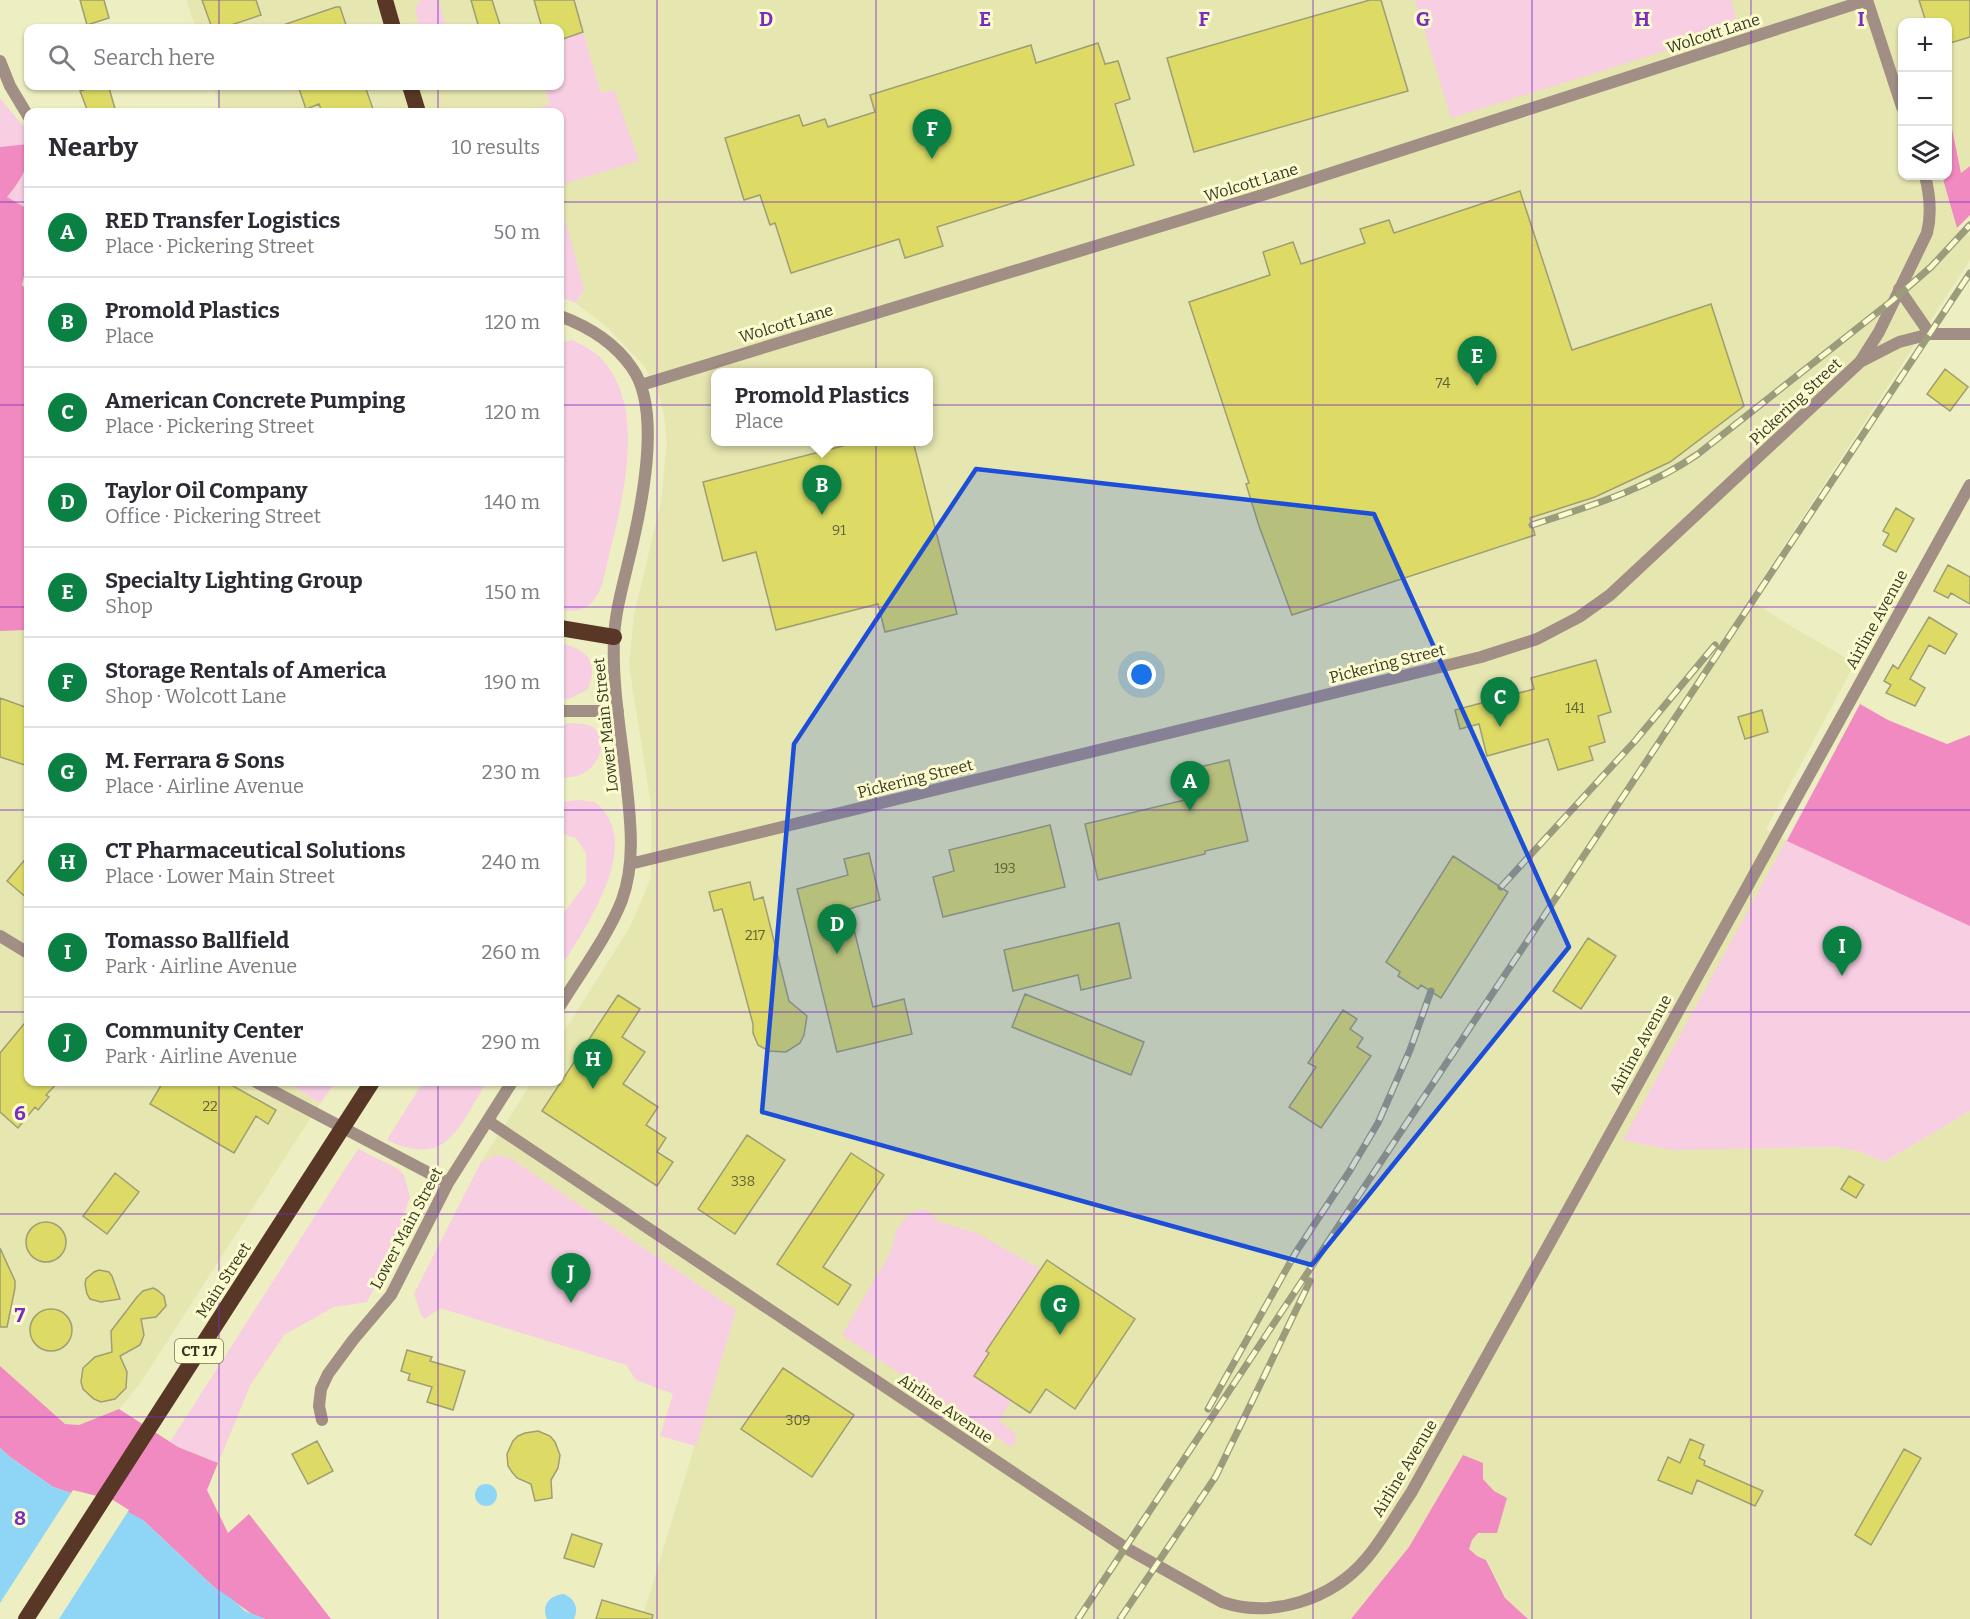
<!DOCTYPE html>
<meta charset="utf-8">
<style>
body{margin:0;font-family:Bitter,serif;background:#f7f7f7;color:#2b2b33}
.controls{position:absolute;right:18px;top:18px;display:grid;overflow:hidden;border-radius:12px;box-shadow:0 2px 4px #0004}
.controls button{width:54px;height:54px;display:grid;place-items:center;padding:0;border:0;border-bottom:2px solid #e1e1e2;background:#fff;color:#2b2b33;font:30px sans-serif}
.you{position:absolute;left:1142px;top:675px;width:21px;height:21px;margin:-15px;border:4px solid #fff;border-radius:50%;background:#1a73e8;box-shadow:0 0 0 9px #1a73e833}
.badge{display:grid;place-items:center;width:39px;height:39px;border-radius:50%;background:#0b8043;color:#fff;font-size:20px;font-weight:700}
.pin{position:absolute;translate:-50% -50px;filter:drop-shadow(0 2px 3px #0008)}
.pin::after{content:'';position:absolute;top:32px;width:21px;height:18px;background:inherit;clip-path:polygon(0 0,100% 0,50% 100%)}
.popup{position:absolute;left:711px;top:368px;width:222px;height:78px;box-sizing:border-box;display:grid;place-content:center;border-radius:12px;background:#fff;filter:drop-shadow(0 2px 4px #0005);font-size:20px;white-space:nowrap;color:#7c7c81}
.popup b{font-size:22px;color:#2b2b33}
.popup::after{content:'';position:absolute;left:50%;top:100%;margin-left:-12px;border:12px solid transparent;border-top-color:#fff}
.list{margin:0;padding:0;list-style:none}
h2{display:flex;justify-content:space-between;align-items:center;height:78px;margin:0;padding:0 24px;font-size:26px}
h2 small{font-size:20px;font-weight:400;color:#7c7c81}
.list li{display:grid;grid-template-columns:39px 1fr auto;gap:18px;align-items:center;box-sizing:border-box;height:90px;padding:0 24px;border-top:2px solid #e1e1e2}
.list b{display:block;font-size:22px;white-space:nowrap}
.list p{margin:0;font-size:20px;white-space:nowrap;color:#7c7c81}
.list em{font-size:20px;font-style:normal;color:#7c7c81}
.icon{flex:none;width:33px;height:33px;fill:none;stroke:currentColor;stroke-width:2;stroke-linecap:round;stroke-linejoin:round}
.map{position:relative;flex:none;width:1970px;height:1619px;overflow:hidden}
.search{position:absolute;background:#fff;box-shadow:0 2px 4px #0004;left:24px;top:24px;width:540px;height:66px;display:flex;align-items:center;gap:15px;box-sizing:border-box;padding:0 21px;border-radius:12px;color:#7c7c81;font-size:22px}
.panel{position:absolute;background:#fff;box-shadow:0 2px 4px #0004;left:24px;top:108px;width:540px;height:978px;border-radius:12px}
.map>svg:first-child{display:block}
</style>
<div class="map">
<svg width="1970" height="1619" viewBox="0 0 1970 1619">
<rect width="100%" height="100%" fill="#edeec1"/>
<path fill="#e6e6b1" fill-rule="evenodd" d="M 186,0 L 1970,0 L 1970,166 L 1961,173 L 1948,109 L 1948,22 L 1902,22 L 1902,176 L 1942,176 L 1957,228 L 1970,236 L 1970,260 L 1749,599 L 1784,622 L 1855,663 L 1766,829 L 1787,841 L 1624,1140 L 1671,1150 L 1836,1147 L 1859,1151 L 1884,1162 L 1970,1111 L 1970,1619 L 1528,1619 L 1505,1598 L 1487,1560 L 1477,1556 L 1469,1549 L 1472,1540 L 1478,1533 L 1494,1491 L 1482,1479 L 1409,1547 L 1351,1619 L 642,1619 L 736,1310 L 510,1158 L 496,1155 L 481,1162 L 532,1082 L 560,1082 L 560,1038 L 630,927 L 651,878 L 651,805 L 629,665 L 634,615 L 661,502 L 667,442 L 664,415 L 658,392 L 645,367 L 608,328 L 576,303 L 581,296 L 560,201 L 560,185 L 614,90 L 601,93 L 583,33 L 560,40 L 560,28 L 196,28 ZM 716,372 L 928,372 L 928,442 L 716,442 Z
M 213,86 L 544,86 L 550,104 L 523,112 L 221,112 Z
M 28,630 L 28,1082 L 286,1082 L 320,1103 L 141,1382 L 119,1409 L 79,1425 L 65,1424 L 57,1418 L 0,1366 L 0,631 Z"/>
<path fill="#f7cee2" d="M 420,0 L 438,0 L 447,28 L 419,28 L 415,8 Z
M 1415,0 L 1731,0 L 1736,17 L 1713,36 L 1451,118 Z
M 583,32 L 601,93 L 614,90 L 639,161 L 560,185 L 560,112 L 523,112 L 550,104 L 544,86 L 560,86 L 560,40 Z
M 0,98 L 28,132 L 28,144 L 0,147 Z
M 28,162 L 28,209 L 7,197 L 18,184 Z
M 560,201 L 584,289 L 576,303 L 560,297 Z
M 572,340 C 584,346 597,352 605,363 C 651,419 616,522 602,585 C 593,607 583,613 560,610 L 560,343 Z
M 560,643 C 587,649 599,661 588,689 L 569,699 L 560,698 Z
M 567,723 C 574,724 585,723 591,726 C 609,736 601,761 587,771 C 579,777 569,778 560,777 L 560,728 Z
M 1970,744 L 1970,1111 L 1884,1162 L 1859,1151 L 1836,1147 L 1671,1150 L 1623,1140 L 1830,760 Z
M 580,800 C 584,801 590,801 594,802 C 600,805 606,813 609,819 C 632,860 582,934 560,968 L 560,912 L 566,910 L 586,883 L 586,853 L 576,838 L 560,833 L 560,802 Z
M 286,1082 L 336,1082 L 320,1103 Z
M 423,1082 L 487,1082 C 458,1126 449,1169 387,1140 Z
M 358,1149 L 397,1168 L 404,1175 L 410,1197 L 382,1274 L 367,1302 L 334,1307 L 284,1335 L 251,1384 L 218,1463 L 178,1447 L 170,1442 Z
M 496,1155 L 510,1158 L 736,1310 L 696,1446 L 660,1436 L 673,1394 L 636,1380 L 626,1365 L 440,1308 L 425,1319 L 422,1317 L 414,1294 L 481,1162 Z
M 919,1210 L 927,1210 L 939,1222 L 977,1233 L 1040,1269 L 986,1350 L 989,1353 L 974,1376 L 1011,1401 L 999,1421 L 1015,1433 L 1016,1442 L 1011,1447 L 842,1335 L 890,1253 L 897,1229 L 908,1215 Z"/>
<path fill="#f18ac0" d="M 1948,109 L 1961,173 L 1970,166 L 1970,215 L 1957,228 L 1942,176 L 1948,176 Z
M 28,144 C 29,167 22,179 7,197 L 28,209 L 28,257 L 22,285 L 28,292 L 28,630 L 0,631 L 0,147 Z
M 1860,704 L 1888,720 L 1947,744 L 1970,735 L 1970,926 L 1787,841 Z
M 0,1366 L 65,1424 L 79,1425 L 119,1409 L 178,1447 L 218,1463 L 207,1490 L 228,1533 L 249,1514 L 331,1619 L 265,1619 L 252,1614 L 215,1588 L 143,1520 L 90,1499 L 53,1487 L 10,1457 L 0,1448 Z
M 1463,1455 L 1483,1463 L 1483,1479 L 1494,1491 L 1507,1498 L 1497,1533 L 1478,1533 L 1472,1540 L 1469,1549 L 1477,1556 L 1486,1560 L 1505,1598 L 1528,1619 L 1351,1619 L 1409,1547 Z"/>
<path fill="#8fd6f6" d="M 0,1448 L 10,1457 L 53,1487 L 90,1499 L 112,1503 L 143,1520 L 215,1588 L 232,1599 L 245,1611 L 265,1619 L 0,1619 Z
M475 1495a11 11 0 1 1 22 0a11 11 0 1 1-22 0Z
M 564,1594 C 575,1599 579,1608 574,1619 L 547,1619 C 541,1606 549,1595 564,1594 Z"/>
<path fill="#edeec1" d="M 73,1490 L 113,1500 L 129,1510 L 59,1619 L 0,1619 L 0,1603 Z"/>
<path fill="#dddb66" stroke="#9e9e74" stroke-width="1.5" d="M 80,0 L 104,0 L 109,18 L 87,25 Z
M 202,0 L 256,0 L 261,15 L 222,28 L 212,28 Z
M 471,0 L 492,0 L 501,28 L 479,28 Z
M 534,0 L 574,0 L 583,32 L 560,40 L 560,28 L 542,28 Z
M 1370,0 L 1381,0 L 1408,91 L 1194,152 L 1167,58 Z
M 1919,0 L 1970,0 L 1970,37 L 1947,44 L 1947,22 L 1926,22 Z
M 336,7 L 340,7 L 347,28 L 280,28 L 280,26 Z
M 1098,43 L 1105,64 L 1118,61 L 1130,99 L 1115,104 L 1134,165 L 937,227 L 943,246 L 905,258 L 899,239 L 791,273 L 775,223 L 770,225 L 760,195 L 744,200 L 725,138 L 799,115 L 803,126 L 825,119 L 828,127 L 875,112 L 870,95 L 1031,45 L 1036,63 Z
M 97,86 L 104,86 L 105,89 L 109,88 L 116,112 L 88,112 L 80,91 Z
M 298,86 L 365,86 L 374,112 L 322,112 L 319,104 L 306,109 Z
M 1520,191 L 1572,350 L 1711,304 L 1744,406 L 1670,462 L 1595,497 L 1530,518 L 1535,535 L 1292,615 L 1259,526 L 1246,484 L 1249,483 L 1189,302 L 1270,275 L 1263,252 L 1293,242 L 1301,264 L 1365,243 L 1360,229 L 1389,220 L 1394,233 Z
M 1945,369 L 1968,387 L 1950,411 L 1927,394 Z
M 862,441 L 913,441 L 957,614 L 885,632 L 878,604 L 776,630 L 756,552 L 723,561 L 703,482 Z
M 1896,508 L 1914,519 L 1896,552 L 1883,545 L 1889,534 L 1883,531 Z
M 1948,565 L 1970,577 L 1970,604 L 1951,593 L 1948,598 L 1934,591 Z
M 1929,617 L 1957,634 L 1945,654 L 1929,645 L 1910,679 L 1925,688 L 1915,706 L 1886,693 L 1891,685 L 1884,681 L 1893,665 L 1898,669 Z
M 1596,660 L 1611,712 L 1598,716 L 1605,742 L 1589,747 L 1593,760 L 1558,770 L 1548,739 L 1487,756 L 1479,724 L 1460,729 L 1455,710 L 1534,689 L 1531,678 Z
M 0,698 L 28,708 L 28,766 L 0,757 Z
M 1762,710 L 1768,732 L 1745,739 L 1738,717 Z
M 1229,760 L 1248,841 L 1205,851 L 1205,854 L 1098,880 L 1085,824 L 1193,798 L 1187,770 Z
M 1050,825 L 1065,887 L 943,917 L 933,877 L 954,871 L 949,850 Z
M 869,853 L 880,900 L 849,909 L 873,1007 L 904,999 L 912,1034 L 837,1052 L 797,889 L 848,875 L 844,859 Z
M 28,856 L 28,899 L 7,881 Z
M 1453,856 L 1508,892 L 1441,998 L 1421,985 L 1418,989 L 1398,976 L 1400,972 L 1386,962 Z
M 750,882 L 754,900 L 763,897 L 789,1001 L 807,1016 L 804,1035 L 800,1043 L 786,1052 L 769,1051 L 758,1045 L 753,1033 L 753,1024 L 722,909 L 714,911 L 709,892 Z
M 1119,923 L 1131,978 L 1081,990 L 1078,975 L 1013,991 L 1004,950 Z
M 1588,938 L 1616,956 L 1581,1009 L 1553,991 Z
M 1025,994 L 1144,1042 L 1131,1075 L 1012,1027 Z
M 618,995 L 640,1009 L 622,1037 L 645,1052 L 623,1084 L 658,1107 L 646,1125 L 666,1138 L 657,1152 L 673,1162 L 657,1186 L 542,1111 Z
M 1343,1010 L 1357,1019 L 1350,1029 L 1363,1038 L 1357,1047 L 1371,1056 L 1321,1128 L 1289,1107 L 1316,1067 L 1308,1063 Z
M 28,1019 L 28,1082 L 58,1082 L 46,1095 L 49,1097 L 38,1110 L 35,1107 L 18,1128 L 0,1112 L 0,1053 Z
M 163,1082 L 226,1082 L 276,1110 L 268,1124 L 256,1116 L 234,1153 L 150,1104 Z
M 747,1135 L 785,1160 L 735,1234 L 698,1209 Z
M 851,1153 L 884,1175 L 823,1267 L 851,1285 L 838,1305 L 777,1264 Z
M 115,1173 L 139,1192 L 107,1234 L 83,1216 Z
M 1849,1176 L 1864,1185 L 1856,1198 L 1841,1189 Z
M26 1242a20 20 0 1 1 40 0a20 20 0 1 1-40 0Z
M 0,1248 L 15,1281 L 15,1288 L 7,1327 L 0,1327 Z
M 1047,1260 L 1135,1319 L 1075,1409 L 1046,1389 L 1030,1413 L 974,1376 L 989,1353 L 986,1351 Z
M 99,1270 L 109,1272 L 112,1276 L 120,1299 L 101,1302 L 90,1299 L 87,1294 L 85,1284 L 86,1279 L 94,1272 Z
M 153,1288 L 157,1290 L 164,1296 L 166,1306 L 156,1317 L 141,1319 L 144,1335 L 140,1345 L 120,1356 L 127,1372 L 126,1388 L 115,1399 L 101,1402 L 94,1399 L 83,1389 L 81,1382 L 83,1368 L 95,1357 L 112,1352 L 111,1331 L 137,1297 L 143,1291 Z
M30 1330a21 21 0 1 1 42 0a21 21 0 1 1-42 0Z
M 407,1350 L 432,1357 L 430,1361 L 465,1371 L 453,1410 L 427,1402 L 432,1387 L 408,1380 L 410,1374 L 401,1371 Z
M 783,1368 L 854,1415 L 812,1477 L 741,1429 Z
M 538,1431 L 550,1436 L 555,1442 L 560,1455 L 558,1468 L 551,1480 L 552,1498 L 535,1501 L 531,1484 L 517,1478 L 512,1472 L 508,1466 L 507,1454 L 513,1441 L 518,1436 L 525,1433 Z
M 1690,1439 L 1704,1445 L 1699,1458 L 1705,1461 L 1704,1465 L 1763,1491 L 1755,1506 L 1697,1480 L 1692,1494 L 1658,1480 L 1668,1457 L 1680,1463 Z
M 317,1441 L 333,1471 L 308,1484 L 292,1454 Z
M 1904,1449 L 1921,1458 L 1871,1545 L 1855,1535 Z
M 572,1534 L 602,1544 L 594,1567 L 564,1558 Z
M 602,1600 L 653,1615 L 652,1619 L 596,1619 Z"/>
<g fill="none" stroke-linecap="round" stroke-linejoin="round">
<path stroke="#a18e85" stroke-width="12" d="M 1867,0 L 1902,107
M 0,61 L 10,86 L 28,116
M 1899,289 L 1930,334
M 560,316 C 587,326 615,343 632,368 C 663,411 641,510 629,559 C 623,585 615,612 614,639 C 612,689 622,739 627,788 C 631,825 635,864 622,900 C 608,936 580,973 560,1006
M 1860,362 L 1899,342 L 1930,334 L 1970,334
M 641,385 L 1266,194 L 1867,0
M 560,711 L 618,711
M 630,864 L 1481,657 L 1537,639 L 1579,617 L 1610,595 L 1860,362 L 1879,332 L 1927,233 C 1932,213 1930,195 1925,176
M 0,936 L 28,953
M 256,1082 L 448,1183
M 488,1121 L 1126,1548 L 1222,1602 C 1273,1619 1332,1599 1366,1559 C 1383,1539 1396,1515 1411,1493 L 1970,485
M 322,1420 L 319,1406 L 321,1389 L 328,1374 L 353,1340 L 391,1295 L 448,1183 L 512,1082"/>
<path stroke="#583726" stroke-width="16" d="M 385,0 L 393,28
M 410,86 L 418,112
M 560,628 L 614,637"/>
<g stroke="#9b9c7b" stroke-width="7">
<path id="rail" d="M 1532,525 C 1590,506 1647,489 1698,454 L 1893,300 L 1931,267 L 1970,225
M 1501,887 L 1635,741 L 1715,645
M 1208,1409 L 1296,1252 L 1349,1172 L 1378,1123 L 1410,1050 L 1431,991
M 1078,1619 L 1970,273
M 1120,1619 L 1216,1476 L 1310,1281"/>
</g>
<use href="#rail" stroke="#fbfbce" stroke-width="4.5" stroke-dasharray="14" stroke-linecap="butt"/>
<path stroke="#583726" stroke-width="16" d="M 26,1619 L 372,1082"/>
</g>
<path fill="#1d4ed8" fill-opacity="0.2" stroke="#1d4ed8" stroke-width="4.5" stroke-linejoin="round" d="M 976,469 L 1374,514 L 1569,947 L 1312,1265 L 762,1112 L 794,744 Z"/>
<path fill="none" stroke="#7b2cbf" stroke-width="1.5" stroke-opacity="0.55" d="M 219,0 L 219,28M 438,0 L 438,28M 657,0 L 657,1619M 876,0 L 876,1619M 1094,0 L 1094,1619M 1313,0 L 1313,1619M 1532,0 L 1532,1619M 1751,0 L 1751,1619M 219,86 L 219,112M 438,86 L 438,112M 0,202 L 28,202M 560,202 L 1970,202M 0,405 L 28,405M 560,405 L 1970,405M 0,607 L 28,607M 560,607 L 1970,607M 0,810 L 28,810M 560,810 L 1970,810M 0,1012 L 28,1012M 560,1012 L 1970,1012M 219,1082 L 219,1619M 438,1082 L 438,1619M 0,1214 L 1970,1214M 0,1417 L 1970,1417"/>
<g text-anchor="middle" stroke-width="6" stroke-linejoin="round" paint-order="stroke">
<g font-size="14" fill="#626238">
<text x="1443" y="388">74</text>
<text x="839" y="535">91</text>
<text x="1575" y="713">141</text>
<text x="1005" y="873">193</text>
<text x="755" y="940">217</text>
<text x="210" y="1111">22</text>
<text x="743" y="1186">338</text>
<text x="798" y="1425">309</text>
</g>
<rect fill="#fbfbce" stroke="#73735a" stroke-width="1.5" x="175" y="1339" width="48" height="24" rx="4.5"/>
<g font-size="15" font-weight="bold" fill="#393928">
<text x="199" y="1356">CT 17</text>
</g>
<g font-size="16" fill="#393928" stroke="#fbfbce">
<text transform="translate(1713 33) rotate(-18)" y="6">Wolcott Lane</text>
<text transform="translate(1251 182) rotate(-17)" y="6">Wolcott Lane</text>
<text transform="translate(786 323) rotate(-17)" y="6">Wolcott Lane</text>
<text transform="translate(1795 401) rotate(-43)" y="6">Pickering Street</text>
<text transform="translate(1876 619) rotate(-61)" y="6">Airline Avenue</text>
<text transform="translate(1387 663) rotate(-14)" y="6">Pickering Street</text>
<text transform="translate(605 725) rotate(-96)" y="6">Lower Main Street</text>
<text transform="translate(915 778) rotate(-14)" y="6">Pickering Street</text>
<text transform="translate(1640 1044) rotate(-61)" y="6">Airline Avenue</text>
<text transform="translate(406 1228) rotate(-62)" y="6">Lower Main Street</text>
<text transform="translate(223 1280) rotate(-57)" y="6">Main Street</text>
<text transform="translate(946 1408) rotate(34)" y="6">Airline Avenue</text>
<text transform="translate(1404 1468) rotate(-59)" y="6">Airline Avenue</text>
</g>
</g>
<g font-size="20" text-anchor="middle" font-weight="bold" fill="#7b2cbf" stroke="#fbfbce" stroke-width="6" stroke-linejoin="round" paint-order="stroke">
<text x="766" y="26">D</text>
<text x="985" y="26">E</text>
<text x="1204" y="26">F</text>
<text x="1423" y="26">G</text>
<text x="1642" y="26">H</text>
<text x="1861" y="26">I</text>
<text x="20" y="1120">6</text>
<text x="20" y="1322">7</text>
<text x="20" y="1525">8</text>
</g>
</svg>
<div class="controls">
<button>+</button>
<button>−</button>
<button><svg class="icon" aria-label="layers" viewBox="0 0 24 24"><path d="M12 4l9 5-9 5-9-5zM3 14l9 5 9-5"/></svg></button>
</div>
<div class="you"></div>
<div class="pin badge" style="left:1190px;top:811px">A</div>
<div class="pin badge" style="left:822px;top:515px">B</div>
<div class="popup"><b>Promold Plastics</b>Place</div>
<div class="pin badge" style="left:1500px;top:727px">C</div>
<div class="pin badge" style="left:837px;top:954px">D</div>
<div class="pin badge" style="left:1477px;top:386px">E</div>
<div class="pin badge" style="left:932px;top:159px">F</div>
<div class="pin badge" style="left:1060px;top:1335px">G</div>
<div class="pin badge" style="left:593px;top:1089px">H</div>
<div class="pin badge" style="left:1842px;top:976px">I</div>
<div class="pin badge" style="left:571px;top:1303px">J</div>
<div class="search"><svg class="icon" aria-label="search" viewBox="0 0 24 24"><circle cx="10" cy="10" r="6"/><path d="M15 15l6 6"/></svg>Search here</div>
<section class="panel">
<h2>Nearby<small>10 results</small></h2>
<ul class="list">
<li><span class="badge">A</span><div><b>RED Transfer Logistics</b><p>Place · Pickering Street</p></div><em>50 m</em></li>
<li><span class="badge">B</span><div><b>Promold Plastics</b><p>Place</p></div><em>120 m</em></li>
<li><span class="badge">C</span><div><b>American Concrete Pumping</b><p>Place · Pickering Street</p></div><em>120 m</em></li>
<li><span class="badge">D</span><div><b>Taylor Oil Company</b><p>Office · Pickering Street</p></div><em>140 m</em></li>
<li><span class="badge">E</span><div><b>Specialty Lighting Group</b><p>Shop</p></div><em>150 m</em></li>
<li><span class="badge">F</span><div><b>Storage Rentals of America</b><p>Shop · Wolcott Lane</p></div><em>190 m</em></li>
<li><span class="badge">G</span><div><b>M. Ferrara &amp; Sons</b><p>Place · Airline Avenue</p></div><em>230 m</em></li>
<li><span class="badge">H</span><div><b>CT Pharmaceutical Solutions</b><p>Place · Lower Main Street</p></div><em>240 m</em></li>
<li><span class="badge">I</span><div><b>Tomasso Ballfield</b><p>Park · Airline Avenue</p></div><em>260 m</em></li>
<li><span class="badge">J</span><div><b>Community Center</b><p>Park · Airline Avenue</p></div><em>290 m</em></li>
</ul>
</section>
</div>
